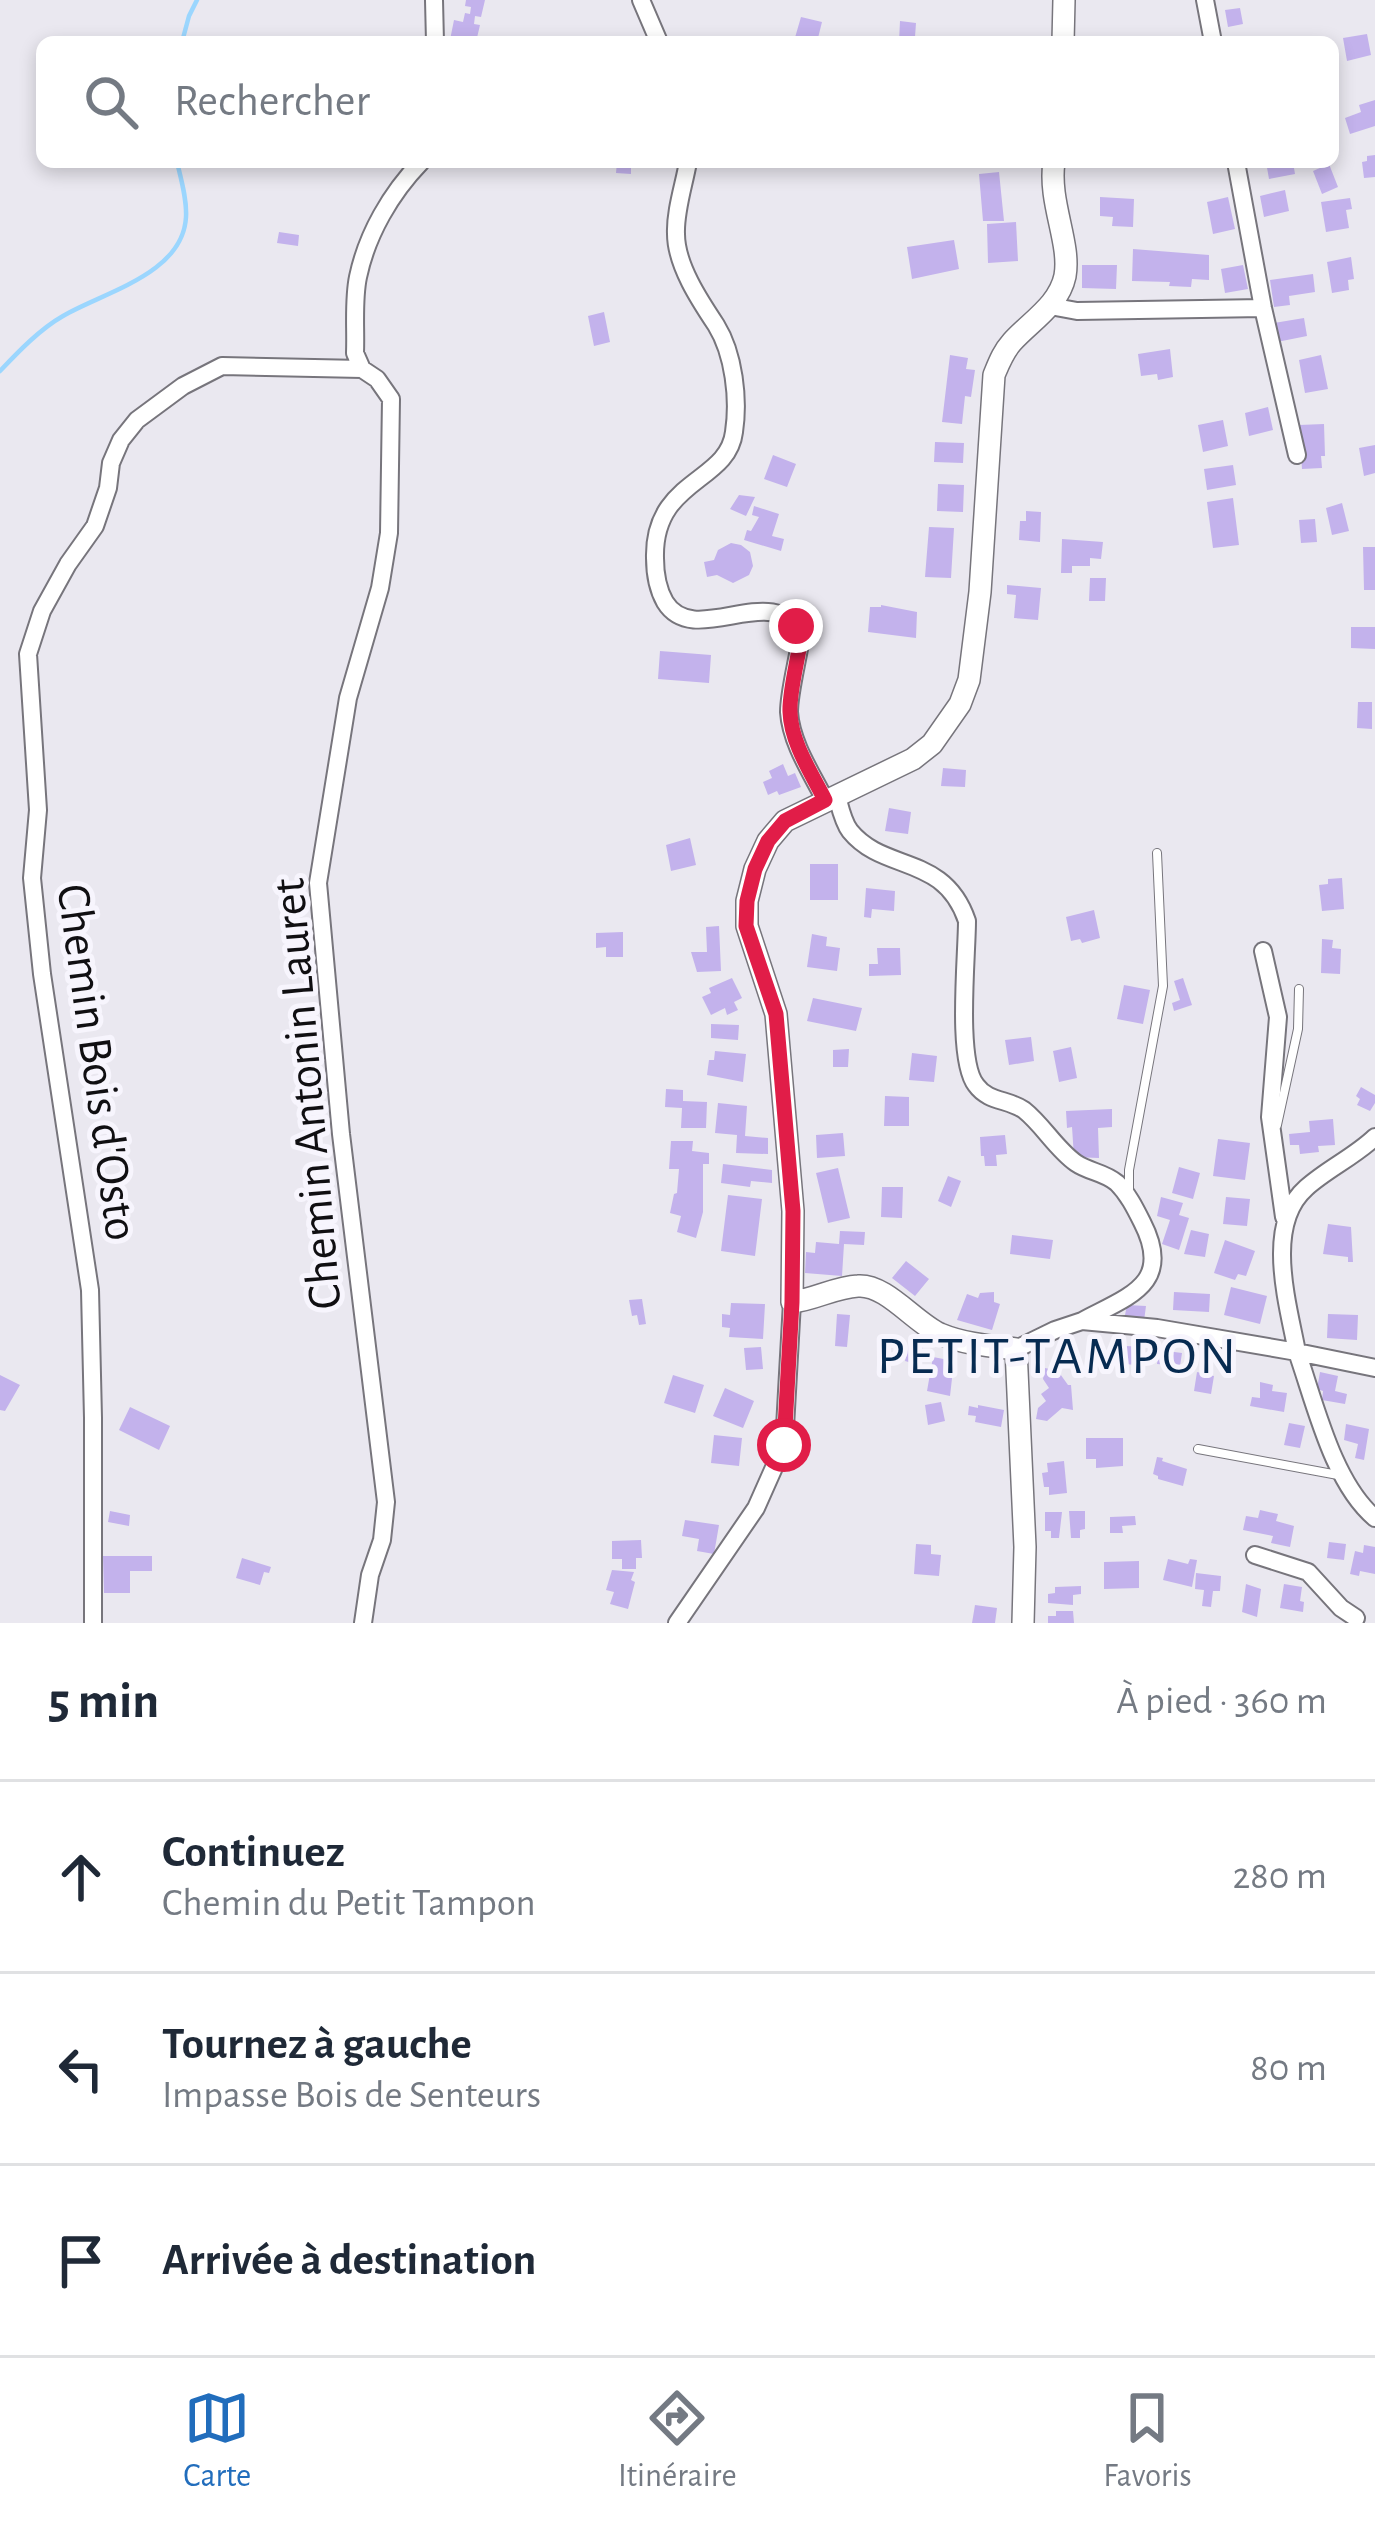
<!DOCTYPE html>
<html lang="fr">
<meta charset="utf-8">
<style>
body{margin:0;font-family:"Alegreya Sans",sans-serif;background:#f6f6f7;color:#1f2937}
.stop{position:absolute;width:36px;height:36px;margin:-27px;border:9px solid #e11d48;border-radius:50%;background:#fff}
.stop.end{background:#e11d48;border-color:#fff;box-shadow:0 3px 12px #0008}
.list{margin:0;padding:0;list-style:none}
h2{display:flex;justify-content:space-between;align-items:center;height:156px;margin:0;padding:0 48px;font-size:51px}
h2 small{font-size:39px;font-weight:400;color:#747a83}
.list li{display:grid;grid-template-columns:78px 1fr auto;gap:36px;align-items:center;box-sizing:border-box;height:192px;padding:0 48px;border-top:3px solid #e0e1e3}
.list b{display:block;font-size:45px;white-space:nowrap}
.list p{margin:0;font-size:39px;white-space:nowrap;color:#747a83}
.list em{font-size:39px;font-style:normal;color:#747a83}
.icon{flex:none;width:66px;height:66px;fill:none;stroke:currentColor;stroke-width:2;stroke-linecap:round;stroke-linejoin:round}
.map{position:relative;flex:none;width:1375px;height:1623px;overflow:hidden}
.search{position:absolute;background:#fff;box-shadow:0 6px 18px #0003;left:36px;right:36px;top:36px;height:132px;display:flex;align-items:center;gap:30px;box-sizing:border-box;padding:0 42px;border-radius:18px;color:#747a83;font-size:45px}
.sheet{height:732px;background:#fff}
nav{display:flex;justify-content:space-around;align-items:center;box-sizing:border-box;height:168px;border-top:3px solid #e0e1e3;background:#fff;font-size:33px;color:#747a83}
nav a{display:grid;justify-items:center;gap:6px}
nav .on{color:#216dbc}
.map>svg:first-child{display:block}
</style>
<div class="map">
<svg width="1375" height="1623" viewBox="0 0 1375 1623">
<rect width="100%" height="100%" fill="#eae8f0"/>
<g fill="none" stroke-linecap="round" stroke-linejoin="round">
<path stroke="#9bd6fe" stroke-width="4.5" d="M 182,42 L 189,16 L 197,0
M 0,371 C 18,352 40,329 63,316 C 104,292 183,274 186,217 C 187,199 181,179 177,162"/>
</g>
<path fill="#c3b2ec" d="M 466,0 L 485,0 L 481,17 L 475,16 L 474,24 L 480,25 L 476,42 L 454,42 L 450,40 L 454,20 L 463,22 L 465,13 L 470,14 L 471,7 L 465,6 Z
M 1240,8 L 1243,24 L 1228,27 L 1225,10 Z
M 801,17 L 822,22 L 817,42 L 794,41 Z
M 900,21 L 916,23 L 915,37 L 921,37 L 921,42 L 899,42 Z
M 1367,34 L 1371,55 L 1347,61 L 1343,38 Z
M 1375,100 L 1375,126 L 1350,134 L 1345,118 L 1361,112 L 1359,105 Z
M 1375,155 L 1375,177 L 1364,178 L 1362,162 L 1367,161 L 1367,156 Z
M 617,162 L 651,162 L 651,167 L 631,166 L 631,174 L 616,173 Z
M 1266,162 L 1293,162 L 1295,174 L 1269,179 Z
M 1329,164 L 1338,187 L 1322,194 L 1313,171 Z
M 999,172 L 1004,221 L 983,221 L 979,174 Z
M 1285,190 L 1289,211 L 1264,217 L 1260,196 Z
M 1100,197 L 1134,199 L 1133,227 L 1112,226 L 1113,217 L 1100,216 Z
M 1228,197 L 1235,229 L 1213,234 L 1207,202 Z
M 1350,198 L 1352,209 L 1346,210 L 1349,228 L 1326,232 L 1321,202 Z
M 1016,222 L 1018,261 L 988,263 L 987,224 Z
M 279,232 L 299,235 L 298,246 L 277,243 Z
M 954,240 L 959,269 L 912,279 L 907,247 Z
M 1133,249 L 1209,255 L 1209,280 L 1192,279 L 1191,287 L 1169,286 L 1170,282 L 1132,281 Z
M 1351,257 L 1354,279 L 1348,280 L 1349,290 L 1332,293 L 1327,262 Z
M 1082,265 L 1117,265 L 1116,289 L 1082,288 Z
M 1243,265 L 1248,289 L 1225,293 L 1221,269 Z
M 1313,274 L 1315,292 L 1289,296 L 1290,305 L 1274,307 L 1270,280 Z
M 604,312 L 610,342 L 594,346 L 588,316 Z
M 1304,318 L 1307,336 L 1277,342 L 1274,323 Z
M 1170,349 L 1173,377 L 1158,380 L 1157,374 L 1141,376 L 1138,354 Z
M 950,355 L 968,358 L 966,369 L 975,370 L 971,397 L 965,396 L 962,424 L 942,422 Z
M 1321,355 L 1328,389 L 1305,393 L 1299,360 Z
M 1268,407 L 1273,430 L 1249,436 L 1245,413 Z
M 1223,420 L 1228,446 L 1203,452 L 1198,425 Z
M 1324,424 L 1325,456 L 1321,456 L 1322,468 L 1302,469 L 1299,425 Z
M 935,442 L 964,443 L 963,463 L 934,462 Z
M 1375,445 L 1375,473 L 1364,476 L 1359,448 Z
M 773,455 L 796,464 L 787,487 L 764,479 Z
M 1233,465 L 1236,485 L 1207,490 L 1204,469 Z
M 938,484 L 964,485 L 963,512 L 937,511 Z
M 739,495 L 755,497 L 746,516 L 730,509 Z
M 1233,498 L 1239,545 L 1213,548 L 1207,502 Z
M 1342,503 L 1349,531 L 1332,535 L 1326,508 Z
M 754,506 L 779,514 L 772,536 L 784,539 L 781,551 L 744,540 L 747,530 L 751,531 L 759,517 L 752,515 Z
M 1026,511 L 1041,512 L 1040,542 L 1019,540 L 1020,521 L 1026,521 Z
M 1315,519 L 1317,542 L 1301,543 L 1299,520 Z
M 929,527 L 954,528 L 951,578 L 925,577 Z
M 1062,539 L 1103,542 L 1101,559 L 1090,558 L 1090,566 L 1072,566 L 1072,573 L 1061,573 Z
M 731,543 L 741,545 L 750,552 L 753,566 L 749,575 L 733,583 L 717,575 L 707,577 L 704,562 L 714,560 L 718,550 Z
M 1363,547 L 1375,547 L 1375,590 L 1364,590 Z
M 1090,578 L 1106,578 L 1105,601 L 1089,601 Z
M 1007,585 L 1041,588 L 1038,620 L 1014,618 L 1016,595 L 1007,594 Z
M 881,605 L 917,612 L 916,638 L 868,632 L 870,607 L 881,607 Z
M 1351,627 L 1375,627 L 1375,649 L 1351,648 Z
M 660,651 L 711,655 L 709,683 L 658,679 Z
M 1358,702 L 1372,702 L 1372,729 L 1357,728 Z
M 783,764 L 788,776 L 795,773 L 801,787 L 779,795 L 777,791 L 768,795 L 763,782 L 772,778 L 769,771 Z
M 943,768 L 966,770 L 965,787 L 941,786 Z
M 889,808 L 911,812 L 908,834 L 885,831 Z
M 690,838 L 696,865 L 671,871 L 666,845 Z
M 810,864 L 838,864 L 838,900 L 810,900 Z
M 1342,878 L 1344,909 L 1322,911 L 1319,885 L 1328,884 L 1328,879 Z
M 866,888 L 895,891 L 894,911 L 872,909 L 871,918 L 864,917 Z
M 1094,910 L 1100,938 L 1082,943 L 1080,939 L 1071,941 L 1066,917 Z
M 719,926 L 721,971 L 697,972 L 691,952 L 707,952 L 706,927 Z
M 623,932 L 623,957 L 606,957 L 606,947 L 596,948 L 596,933 Z
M 812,934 L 827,937 L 826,946 L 840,948 L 837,971 L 807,967 Z
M 1322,939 L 1333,940 L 1332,948 L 1341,949 L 1340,974 L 1321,973 Z
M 877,948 L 900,948 L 901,975 L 869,976 L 869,964 L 878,964 Z
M 732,978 L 742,998 L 734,1002 L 738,1010 L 727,1015 L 725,1008 L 711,1015 L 702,997 L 711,993 L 709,988 Z
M 1183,978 L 1192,1005 L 1174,1011 L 1172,1003 L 1180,1000 L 1174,981 Z
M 1124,985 L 1150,990 L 1143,1024 L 1117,1019 Z
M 813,998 L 862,1008 L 856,1031 L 807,1021 Z
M 711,1024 L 739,1025 L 738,1040 L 711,1038 Z
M 1031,1037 L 1034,1061 L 1009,1065 L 1005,1040 Z
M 1071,1047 L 1077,1078 L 1059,1082 L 1053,1051 Z
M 849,1049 L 848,1067 L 833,1067 L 833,1050 Z
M 715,1051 L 746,1054 L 743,1082 L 707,1075 L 709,1060 L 714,1060 Z
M 912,1053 L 937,1056 L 934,1082 L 909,1080 Z
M 1361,1087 L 1375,1095 L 1375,1103 L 1370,1111 L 1357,1105 L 1360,1099 L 1356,1096 Z
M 666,1089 L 683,1090 L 683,1101 L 707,1102 L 706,1128 L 681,1128 L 682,1108 L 665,1107 Z
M 885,1096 L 909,1097 L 909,1126 L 884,1126 Z
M 718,1103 L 747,1106 L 745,1136 L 768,1138 L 768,1154 L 736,1153 L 737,1135 L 715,1133 Z
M 1112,1109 L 1112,1127 L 1098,1128 L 1099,1158 L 1074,1157 L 1072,1127 L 1067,1128 L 1066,1111 Z
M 1333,1119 L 1335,1145 L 1318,1146 L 1319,1152 L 1300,1154 L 1299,1145 L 1290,1145 L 1289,1134 L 1310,1132 L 1309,1121 Z
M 843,1133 L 845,1156 L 817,1158 L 816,1135 Z
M 1005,1135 L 1007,1154 L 996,1155 L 997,1166 L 985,1166 L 984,1156 L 981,1156 L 980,1137 Z
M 1218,1139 L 1250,1143 L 1245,1180 L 1213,1176 Z
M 671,1141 L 693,1141 L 692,1151 L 709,1153 L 709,1164 L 703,1164 L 703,1212 L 696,1238 L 677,1232 L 681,1216 L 670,1213 L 674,1194 L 677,1193 L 679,1169 L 669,1169 Z
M 723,1164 L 772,1170 L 772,1183 L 751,1181 L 750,1187 L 721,1183 Z
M 1179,1167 L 1200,1173 L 1193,1199 L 1172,1193 Z
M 838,1168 L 850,1218 L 828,1223 L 816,1173 Z
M 948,1176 L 961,1181 L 951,1207 L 938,1201 Z
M 882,1187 L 903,1187 L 902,1218 L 881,1217 Z
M 728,1195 L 762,1199 L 755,1256 L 721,1251 Z
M 1161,1197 L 1183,1203 L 1179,1215 L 1189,1218 L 1179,1250 L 1162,1244 L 1170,1220 L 1157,1216 Z
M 1226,1197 L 1250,1199 L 1247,1226 L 1223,1224 Z
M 1328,1224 L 1351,1227 L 1353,1262 L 1348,1262 L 1348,1257 L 1323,1254 Z
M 1191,1230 L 1209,1234 L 1205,1257 L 1184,1254 Z
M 840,1231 L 865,1232 L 864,1245 L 844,1244 L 842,1276 L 805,1273 L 806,1252 L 815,1253 L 816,1242 L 839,1244 Z
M 1012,1235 L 1053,1240 L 1050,1259 L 1010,1254 Z
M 1225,1240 L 1255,1251 L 1246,1276 L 1238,1274 L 1235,1280 L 1214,1273 Z
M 906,1261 L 929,1279 L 915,1296 L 892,1278 Z
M 1231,1287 L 1267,1296 L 1260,1324 L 1224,1315 Z
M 994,1292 L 994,1302 L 1000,1304 L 992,1330 L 957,1320 L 967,1294 L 978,1298 L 980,1293 Z
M 1174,1292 L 1210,1294 L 1209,1312 L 1173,1310 Z
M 642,1299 L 646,1324 L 639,1325 L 637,1315 L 632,1316 L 629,1300 Z
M 731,1303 L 765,1304 L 763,1339 L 729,1337 L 730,1328 L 722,1327 L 722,1314 L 730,1315 Z
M 1127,1305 L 1146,1306 L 1144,1321 L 1124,1320 Z
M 837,1314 L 850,1315 L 847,1347 L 835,1346 Z
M 1328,1314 L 1358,1315 L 1357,1340 L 1327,1338 Z
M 909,1343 L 923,1347 L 919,1365 L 905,1361 Z
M 1126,1346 L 1145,1347 L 1143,1366 L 1126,1364 Z
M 761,1347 L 763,1369 L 746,1370 L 744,1348 Z
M 1159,1350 L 1182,1353 L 1180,1366 L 1157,1364 Z
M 933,1357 L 954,1361 L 950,1396 L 927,1391 Z
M 1045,1368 L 1058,1371 L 1068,1385 L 1071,1385 L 1073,1410 L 1062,1408 L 1047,1421 L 1036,1419 L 1038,1408 L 1046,1401 L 1041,1394 L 1049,1388 L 1043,1379 Z
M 1197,1372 L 1214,1376 L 1211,1394 L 1194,1391 Z
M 1320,1372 L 1338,1376 L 1335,1391 L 1347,1394 L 1345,1404 L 1322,1400 L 1323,1391 L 1317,1389 Z
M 0,1375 L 20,1385 L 5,1411 L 0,1410 Z
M 673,1375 L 704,1385 L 695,1413 L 664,1403 Z
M 1260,1382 L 1273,1385 L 1272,1391 L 1287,1393 L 1284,1412 L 1250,1406 L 1252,1397 L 1260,1398 Z
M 725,1388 L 754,1401 L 743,1428 L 713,1416 Z
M 941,1402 L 945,1421 L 928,1425 L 925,1405 Z
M 978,1405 L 1004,1410 L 1001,1427 L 975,1422 L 976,1416 L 968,1415 L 969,1406 L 978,1408 Z
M 130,1407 L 170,1426 L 159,1450 L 119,1430 Z
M 1289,1423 L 1305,1426 L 1300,1448 L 1284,1445 Z
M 1346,1424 L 1369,1429 L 1364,1460 L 1355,1458 L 1358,1444 L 1344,1440 Z
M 714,1435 L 742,1438 L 739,1466 L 711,1463 Z
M 1086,1438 L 1123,1438 L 1123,1466 L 1096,1468 L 1096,1459 L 1086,1459 Z
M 1157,1457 L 1163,1458 L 1162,1461 L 1187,1469 L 1183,1486 L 1158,1479 L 1158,1476 L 1153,1474 Z
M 1064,1461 L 1067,1493 L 1049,1495 L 1049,1487 L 1044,1487 L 1042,1473 L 1048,1472 L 1047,1463 Z
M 1260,1510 L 1278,1514 L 1276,1521 L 1294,1526 L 1290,1547 L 1271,1543 L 1273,1536 L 1243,1530 L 1246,1516 L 1258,1518 Z
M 110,1511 L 130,1515 L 129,1526 L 108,1522 Z
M 1069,1511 L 1085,1511 L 1085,1529 L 1080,1530 L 1080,1538 L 1071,1538 Z
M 1045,1512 L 1062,1512 L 1059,1538 L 1051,1538 L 1051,1531 L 1045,1531 Z
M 1135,1516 L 1136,1525 L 1122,1526 L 1123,1533 L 1110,1533 L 1110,1517 Z
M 685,1520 L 719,1525 L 714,1554 L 697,1551 L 699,1539 L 682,1536 Z
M 641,1540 L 642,1558 L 636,1558 L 636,1569 L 622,1569 L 622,1559 L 612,1559 L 612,1541 Z
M 1329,1542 L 1346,1544 L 1344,1560 L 1327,1558 Z
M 916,1544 L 931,1545 L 931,1554 L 941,1555 L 939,1576 L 914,1574 Z
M 1364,1545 L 1375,1547 L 1375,1574 L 1360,1571 L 1359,1576 L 1350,1574 L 1355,1551 L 1363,1553 Z
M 103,1556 L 152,1556 L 152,1571 L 130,1571 L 130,1593 L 104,1593 Z
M 242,1558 L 271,1567 L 269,1573 L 264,1572 L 260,1585 L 236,1578 Z
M 1168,1559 L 1188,1564 L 1190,1559 L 1197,1560 L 1192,1587 L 1163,1580 Z
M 1139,1561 L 1139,1588 L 1104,1589 L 1104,1562 Z
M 612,1570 L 634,1572 L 631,1580 L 635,1582 L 628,1609 L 610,1604 L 614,1592 L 606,1590 Z
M 1196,1573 L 1221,1576 L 1220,1591 L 1213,1591 L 1211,1607 L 1202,1606 L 1204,1590 L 1195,1589 Z
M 1246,1584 L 1261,1589 L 1257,1617 L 1242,1612 Z
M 1284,1584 L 1302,1587 L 1300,1601 L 1304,1602 L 1303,1612 L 1280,1608 Z
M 1081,1586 L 1081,1594 L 1073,1595 L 1073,1605 L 1048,1603 L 1048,1594 L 1055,1593 L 1055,1587 Z
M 975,1605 L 997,1608 L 995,1623 L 972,1623 Z
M 1056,1611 L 1073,1611 L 1074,1623 L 1048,1623 L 1048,1616 L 1056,1616 Z"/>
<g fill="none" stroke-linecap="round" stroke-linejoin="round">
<g stroke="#77757c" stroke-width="10">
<path id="service" d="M 1277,1125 L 1298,1029 L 1299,989
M 1129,1191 L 1129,1170 L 1163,986 L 1157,853
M 1198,1449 L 1338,1475"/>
</g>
<g stroke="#77757c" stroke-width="20">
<path id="minor" d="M 434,0 L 435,42
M 641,0 L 659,42
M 1205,0 L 1213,42
M 688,162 C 684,185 675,211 676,234 C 676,265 700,301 716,325 C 734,354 739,399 734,432 C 728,483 653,479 655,558 C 655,573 657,588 665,602 C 695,651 777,576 801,637 C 798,659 789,692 789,712 C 791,743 812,774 825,800
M 1236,162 L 1263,308 L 1297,455
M 1050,306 L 1077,311 L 1263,308
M 837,796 C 840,807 843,822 850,831 C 884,873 944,853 967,921 C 967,956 956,1060 976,1085 C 988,1102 1008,1099 1024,1110 C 1043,1125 1056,1149 1076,1163 C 1089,1172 1104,1172 1117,1183 C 1128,1194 1135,1208 1142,1222 C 1174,1284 1129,1296 1082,1321
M 1263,951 L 1278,1017 L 1270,1117 L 1284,1217
M 1375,1137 C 1354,1157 1327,1169 1306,1188 C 1264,1225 1288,1304 1297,1352 L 1375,1368
M 1016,1349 L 1055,1330 L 1082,1321 L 1157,1328 L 1297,1352 C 1315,1403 1333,1483 1375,1518
M 1255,1555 L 1308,1572 L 1341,1608 L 1356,1618
M 93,1623 L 93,1418 L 90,1290 L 42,974 L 32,878 L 38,810 L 28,654 L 42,611 L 68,564 L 95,526 L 108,488 L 111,463 L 121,440 L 137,420 L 183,386 L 222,366 L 362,369
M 363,1623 L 370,1575 L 382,1540 L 386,1502 L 341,1134 L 318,883 L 348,698 L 380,588 L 389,533 L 391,399 L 377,379 L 362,369 L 355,353 C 356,329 353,301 358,277 C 367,234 391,193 421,162
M 677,1623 L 756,1508 L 784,1445 L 792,1302"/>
</g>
<g stroke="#77757c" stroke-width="24">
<path id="tertiary" d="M 1063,42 L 1064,0
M 1023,1623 L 1025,1547 L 1016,1349 C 990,1346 964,1344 940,1334 C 914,1322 886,1284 858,1286 C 835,1287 814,1300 792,1302 L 793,1211 L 776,1014 L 747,926 L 747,901 L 755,869 L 768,841 L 785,821 L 913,759 L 932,744 L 960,704 L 969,680 L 980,592 L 994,375 C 999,363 1003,352 1012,342 C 1031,321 1059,305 1065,276 C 1071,243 1048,202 1054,162"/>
</g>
<use href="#service" stroke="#fff" stroke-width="8"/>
<use href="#minor" stroke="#fff" stroke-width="16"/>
<use href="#tertiary" stroke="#fff" stroke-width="21"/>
</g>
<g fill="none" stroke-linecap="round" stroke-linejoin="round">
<path stroke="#e11d48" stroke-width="15" d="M 784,1445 L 792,1302 L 793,1211 L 776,1014 L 746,926 L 747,901 L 755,869 L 768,841 L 785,821 L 825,800 C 812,774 791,743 790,712 C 789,692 798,660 801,637 L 796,626"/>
</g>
<g text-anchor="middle" stroke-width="10" stroke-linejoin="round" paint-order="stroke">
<g font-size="48" fill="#100f12" stroke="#f7f5fd">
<text transform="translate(99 1062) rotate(82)" y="17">Chemin Bois d'Osto</text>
<text transform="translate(305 1094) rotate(-95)" y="17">Chemin Antonin Lauret</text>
</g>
<g font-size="54" letter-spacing="3" fill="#072b51" stroke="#f7f5fd">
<text x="1058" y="1373">PETIT-TAMPON</text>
</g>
</g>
</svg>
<div class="stop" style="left:784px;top:1445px"></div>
<div class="stop end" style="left:796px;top:626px"></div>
<div class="search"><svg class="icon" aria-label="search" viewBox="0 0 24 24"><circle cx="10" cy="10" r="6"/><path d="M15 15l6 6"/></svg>Rechercher</div>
</div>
<section class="sheet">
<h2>5 min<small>À pied · 360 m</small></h2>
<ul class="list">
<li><svg class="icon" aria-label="ahead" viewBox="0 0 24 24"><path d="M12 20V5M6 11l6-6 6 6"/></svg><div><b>Continuez</b><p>Chemin du Petit Tampon</p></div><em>280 m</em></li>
<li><svg class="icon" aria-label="left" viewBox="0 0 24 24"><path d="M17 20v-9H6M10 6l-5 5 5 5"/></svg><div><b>Tournez à gauche</b><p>Impasse Bois de Senteurs</p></div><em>80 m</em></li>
<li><svg class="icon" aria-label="arrive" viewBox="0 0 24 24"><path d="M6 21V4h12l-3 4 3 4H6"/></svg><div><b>Arrivée à destination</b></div></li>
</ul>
</section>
<nav>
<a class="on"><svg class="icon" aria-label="map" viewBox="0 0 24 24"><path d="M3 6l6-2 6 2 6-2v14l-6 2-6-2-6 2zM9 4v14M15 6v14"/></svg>Carte</a>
<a><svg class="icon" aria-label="directions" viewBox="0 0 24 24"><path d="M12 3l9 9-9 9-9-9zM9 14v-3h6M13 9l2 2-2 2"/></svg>Itinéraire</a>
<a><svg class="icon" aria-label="saved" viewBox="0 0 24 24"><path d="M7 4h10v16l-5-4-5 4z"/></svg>Favoris</a>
</nav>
